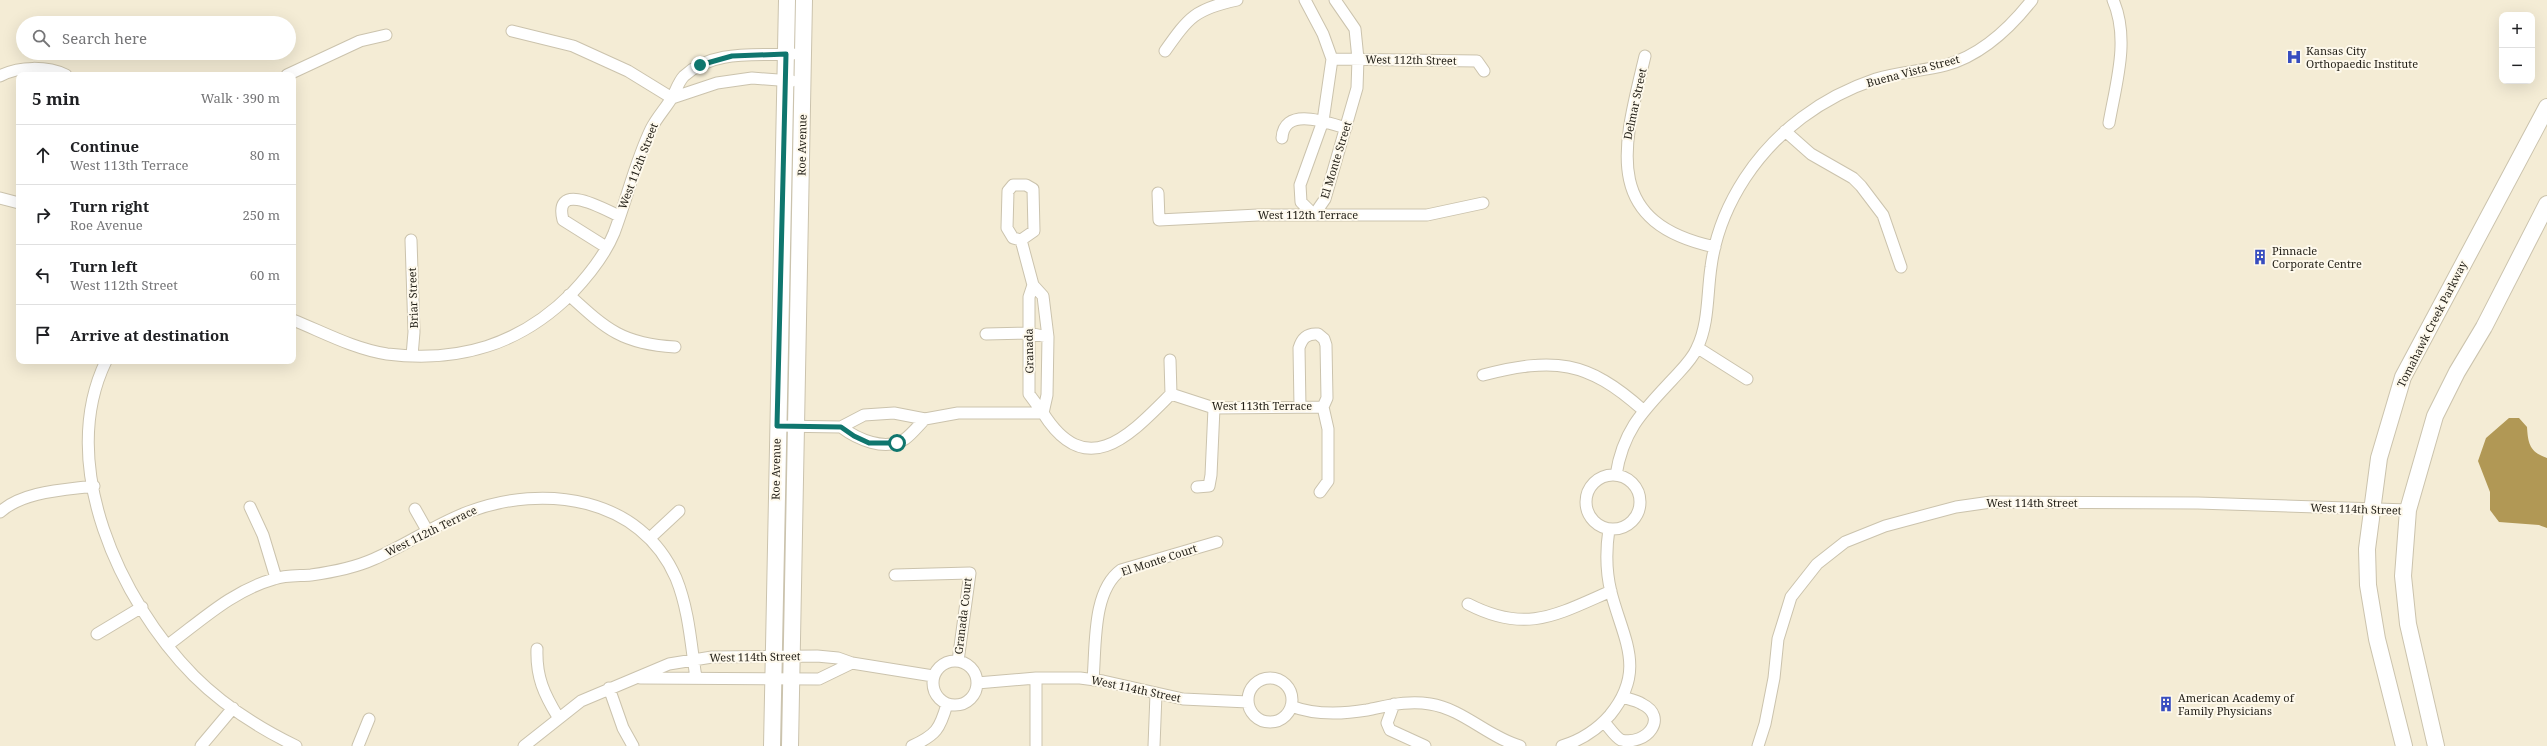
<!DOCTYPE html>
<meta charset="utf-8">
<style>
body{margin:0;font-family:"Noto Serif",serif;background:#f6f6f6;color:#202124}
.controls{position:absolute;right:12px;top:12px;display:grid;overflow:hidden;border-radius:8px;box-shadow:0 4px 16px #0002}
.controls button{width:36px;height:36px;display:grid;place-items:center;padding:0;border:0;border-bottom:1px solid #e0e0e0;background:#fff;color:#202124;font:20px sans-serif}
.stop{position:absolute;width:12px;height:12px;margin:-9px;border:3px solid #0f766e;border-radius:50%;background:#fff}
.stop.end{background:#0f766e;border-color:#fff;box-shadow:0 1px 4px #0008}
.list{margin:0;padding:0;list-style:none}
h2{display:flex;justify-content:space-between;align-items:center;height:52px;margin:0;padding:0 16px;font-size:17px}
h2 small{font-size:13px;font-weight:400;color:#757577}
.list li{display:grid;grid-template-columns:26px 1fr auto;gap:12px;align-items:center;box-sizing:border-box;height:60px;padding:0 16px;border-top:1px solid #e0e0e0}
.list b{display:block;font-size:15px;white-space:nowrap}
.list p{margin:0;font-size:13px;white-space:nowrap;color:#757577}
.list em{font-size:13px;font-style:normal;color:#757577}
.icon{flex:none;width:22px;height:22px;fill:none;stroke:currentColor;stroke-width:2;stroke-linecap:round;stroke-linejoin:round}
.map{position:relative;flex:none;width:2547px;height:746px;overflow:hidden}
.search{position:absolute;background:#fff;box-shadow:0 4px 16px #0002;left:16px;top:16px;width:280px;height:44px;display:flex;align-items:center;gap:10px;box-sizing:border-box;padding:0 14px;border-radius:22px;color:#757577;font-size:15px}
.panel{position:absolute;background:#fff;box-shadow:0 4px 16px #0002;left:16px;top:72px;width:280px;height:292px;border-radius:8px}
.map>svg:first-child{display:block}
</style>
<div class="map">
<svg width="2547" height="746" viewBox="0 0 2547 746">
<rect width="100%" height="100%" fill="#f4ecd5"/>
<path fill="#b19855" d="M 2509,418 L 2519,418 L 2527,427 C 2528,444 2530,452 2547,458 L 2547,528 L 2539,525 L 2499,522 L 2490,510 L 2490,492 L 2478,461 L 2486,438 Z"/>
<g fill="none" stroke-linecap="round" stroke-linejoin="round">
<g stroke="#cbc3ad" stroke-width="13">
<path id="minor" d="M 1305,0 L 1323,34 L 1332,59 L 1323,121 L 1300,185 L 1301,202 L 1314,215 L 1325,199 L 1357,88 L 1358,59 L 1355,29 L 1335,0
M 512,31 L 573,46 L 628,71 L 672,98
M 1165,51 C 1189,17 1195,9 1237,0
M 1645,56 C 1624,144 1599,222 1715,247
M 1332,59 L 1477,61 L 1484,71
M 287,75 L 360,41 L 386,35
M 0,76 C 19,66 47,66 66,75
M 672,98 L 717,83 L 752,78 L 792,81
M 2109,123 C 2116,83 2130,39 2113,0
M 1785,131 L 1811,154 L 1853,178 L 1861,186 L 1883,215 L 1901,267
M 1282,138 C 1284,106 1326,122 1346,128
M 1013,185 L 1026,185 L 1033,189 L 1034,231 L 1021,240 L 1013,238 L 1007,228 L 1008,191 Z
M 1158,193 L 1159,220 L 1258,215 L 1427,215 L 1483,203
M 0,198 L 19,203
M 411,240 L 414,332 L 412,356
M 1021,240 L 1033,285 L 1043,296 L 1048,337 L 1047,395 L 1043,413
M 606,247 L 563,220 C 553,180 604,209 619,216
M 1033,285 L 1029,297 L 1029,394 L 1043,413
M 569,295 C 607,330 623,344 675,347
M 293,320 C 323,332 354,349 387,354 C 459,363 520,345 572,293 C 588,276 605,255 614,233 C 627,199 635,162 651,129 C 657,117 666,108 673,96 C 676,90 679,81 684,76 C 713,49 757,56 793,54
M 986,334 L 1028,333 L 1048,337
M 1698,348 L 1747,379
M 1170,360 L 1171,394
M 106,361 C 56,464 120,601 194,676 C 223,705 259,728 296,746
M 1483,375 C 1554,357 1587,360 1643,410
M 1300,407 L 1299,348 C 1302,338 1307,333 1318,334 L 1324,339 L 1326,345 L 1327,398 L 1323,407 L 1328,429 L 1328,481 L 1320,492
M 777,426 L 841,427 L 864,415 L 894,413 L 925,419 L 958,413 L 1043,413 C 1087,483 1131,434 1171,394 L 1214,408 L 1323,407
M 841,427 C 857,439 885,452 905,439 C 912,434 919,425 925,419
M1586 502a27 27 0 1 1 54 0a27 27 0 1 1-54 0Z
M 1616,475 C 1623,430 1643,411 1672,380 C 1681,370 1692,360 1697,348 C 1709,324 1707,293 1711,267 C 1715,236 1728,204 1745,178 C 1776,131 1822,97 1876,79 C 1899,72 1923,71 1946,65 C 1982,55 2010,28 2032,0
M 1197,487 L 1209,486 L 1211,475 L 1214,408
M 250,507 L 263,535 L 276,578
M 415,509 L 428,532
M 0,512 C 24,491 64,490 94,486
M 650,538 L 679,511
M 895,575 L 970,573 L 958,661
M 1468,604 C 1526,634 1556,615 1611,591
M 97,634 L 142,607
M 168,645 C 202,620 232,591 274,579 C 285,575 299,576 311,575 C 333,572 354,568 374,559 C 406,545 436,524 468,512 C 544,483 641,497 676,578 C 689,610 691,645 696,678
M 537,649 C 536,677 544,694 558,717
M933 683a22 22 0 1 1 44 0a22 22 0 1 1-44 0Z
M1248 700a22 22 0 1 1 44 0a22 22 0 1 1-44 0Z
M 640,678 L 819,679 L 852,663
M 1036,678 L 1036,746
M 1093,680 C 1096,646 1092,591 1121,570 L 1217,542
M 977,683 L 1036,678 L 1080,678 L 1103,681 L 1183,699 L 1248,702
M 609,688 L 623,728 L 633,746
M 1394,704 L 1387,723 L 1390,730 L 1425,746
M 1291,706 C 1314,715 1343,714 1367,710 C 1388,706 1407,700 1430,704 C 1463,709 1488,737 1520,746
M 1604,722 C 1609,727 1615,737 1621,740 C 1647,746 1669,717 1642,704 C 1636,700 1628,699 1622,697
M 201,746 L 233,708
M 358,746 L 369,719
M 524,746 L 581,701 L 669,664 L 712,657 L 817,656 L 838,658 L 852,663 L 933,676
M 912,746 C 936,735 940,729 947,704
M 1154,746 L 1156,694
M 1562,746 C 1581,740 1597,730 1610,715 C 1647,670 1623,639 1611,592 C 1606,572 1606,549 1609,529
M 1758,746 L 1765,724 L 1774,678 L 1778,639 L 1791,597 L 1817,564 L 1845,542 L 1885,526 L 1956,507 L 1991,502 L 2198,503 L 2408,510"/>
</g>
<g stroke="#cbc3ad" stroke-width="18">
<path id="secondary" d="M 772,746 L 787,0
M 790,746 L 804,0
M 2404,746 L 2377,639 L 2368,585 L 2367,549 L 2379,458 L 2403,377 L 2547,107
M 2436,746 L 2408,624 L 2403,576 L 2408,510 L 2435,416 L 2457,372 L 2484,327 L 2547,204"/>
</g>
<use href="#minor" stroke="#fff" stroke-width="11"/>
<use href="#secondary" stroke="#fff" stroke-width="16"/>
</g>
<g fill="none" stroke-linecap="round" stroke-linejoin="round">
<path stroke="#0f766e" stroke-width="5" d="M 700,65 L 732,56 L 786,54 L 777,426 L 841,427 L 854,436 L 869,443 L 897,443"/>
</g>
<defs>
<g id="hospital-bare" transform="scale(1.2)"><path d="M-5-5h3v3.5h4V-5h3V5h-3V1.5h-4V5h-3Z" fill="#374dbf" stroke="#fef9ec" stroke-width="2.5" paint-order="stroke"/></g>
<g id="building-bare" transform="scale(1.2)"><path d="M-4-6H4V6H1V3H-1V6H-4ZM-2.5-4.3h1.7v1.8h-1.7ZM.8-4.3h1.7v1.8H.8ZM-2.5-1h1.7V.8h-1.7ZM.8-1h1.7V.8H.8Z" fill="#374dbf" stroke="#fef9ec" stroke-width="2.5" paint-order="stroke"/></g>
</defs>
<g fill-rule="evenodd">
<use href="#hospital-bare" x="2294" y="57"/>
<use href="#building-bare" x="2260" y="257"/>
<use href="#building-bare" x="2166" y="704"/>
</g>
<g text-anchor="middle" stroke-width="4" stroke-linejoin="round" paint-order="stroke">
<g font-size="11" fill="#211e16" stroke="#fef9ec" text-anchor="start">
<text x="2306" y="55">Kansas City<tspan x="2306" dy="13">Orthopaedic Institute</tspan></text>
<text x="2272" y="255">Pinnacle<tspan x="2272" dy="13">Corporate Centre</tspan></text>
<text x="2178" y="702">American Academy of<tspan x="2178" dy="13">Family Physicians</tspan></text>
</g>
<g font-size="11" fill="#211e16" stroke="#fef9ec">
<text transform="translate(1411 60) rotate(1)" y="4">West 112th Street</text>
<text transform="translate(1913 71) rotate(-15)" y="4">Buena Vista Street</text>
<text transform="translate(1635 104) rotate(-78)" y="4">Delmar Street</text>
<text transform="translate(802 145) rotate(-89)" y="4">Roe Avenue</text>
<text transform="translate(1336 160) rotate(-73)" y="4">El Monte Street</text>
<text transform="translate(638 166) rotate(-69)" y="4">West 112th Street</text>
<text x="1308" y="219">West 112th Terrace</text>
<text transform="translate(413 298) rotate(-92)" y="4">Briar Street</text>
<text transform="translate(2432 324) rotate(-63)" y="4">Tomahawk Creek Parkway</text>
<text transform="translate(1029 351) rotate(-91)" y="4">Granada</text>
<text x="1262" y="410">West 113th Terrace</text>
<text transform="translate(776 469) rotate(-89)" y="4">Roe Avenue</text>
<text x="2032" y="507">West 114th Street</text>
<text transform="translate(2356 509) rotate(2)" y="4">West 114th Street</text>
<text transform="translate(431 531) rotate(-26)" y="4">West 112th Terrace</text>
<text transform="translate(1159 560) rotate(-18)" y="4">El Monte Court</text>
<text transform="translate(963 616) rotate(-83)" y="4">Granada Court</text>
<text transform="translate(755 657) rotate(-1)" y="4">West 114th Street</text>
<text transform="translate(1136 689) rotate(12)" y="4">West 114th Street</text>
</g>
</g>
</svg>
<div class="controls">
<button>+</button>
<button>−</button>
</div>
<div class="stop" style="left:897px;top:443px"></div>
<div class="stop end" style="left:700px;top:65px"></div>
<div class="search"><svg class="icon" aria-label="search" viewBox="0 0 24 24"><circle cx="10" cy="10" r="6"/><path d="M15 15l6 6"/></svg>Search here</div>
<section class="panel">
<h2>5 min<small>Walk · 390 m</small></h2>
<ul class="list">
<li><svg class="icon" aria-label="ahead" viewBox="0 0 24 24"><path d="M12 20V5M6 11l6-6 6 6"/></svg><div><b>Continue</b><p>West 113th Terrace</p></div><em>80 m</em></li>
<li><svg class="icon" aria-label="right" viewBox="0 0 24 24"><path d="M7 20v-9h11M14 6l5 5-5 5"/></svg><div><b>Turn right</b><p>Roe Avenue</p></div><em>250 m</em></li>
<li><svg class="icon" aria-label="left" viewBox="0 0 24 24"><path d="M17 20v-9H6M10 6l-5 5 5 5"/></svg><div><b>Turn left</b><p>West 112th Street</p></div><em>60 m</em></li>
<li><svg class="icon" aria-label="arrive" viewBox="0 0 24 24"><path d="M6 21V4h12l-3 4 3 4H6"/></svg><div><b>Arrive at destination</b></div></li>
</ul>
</section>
</div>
